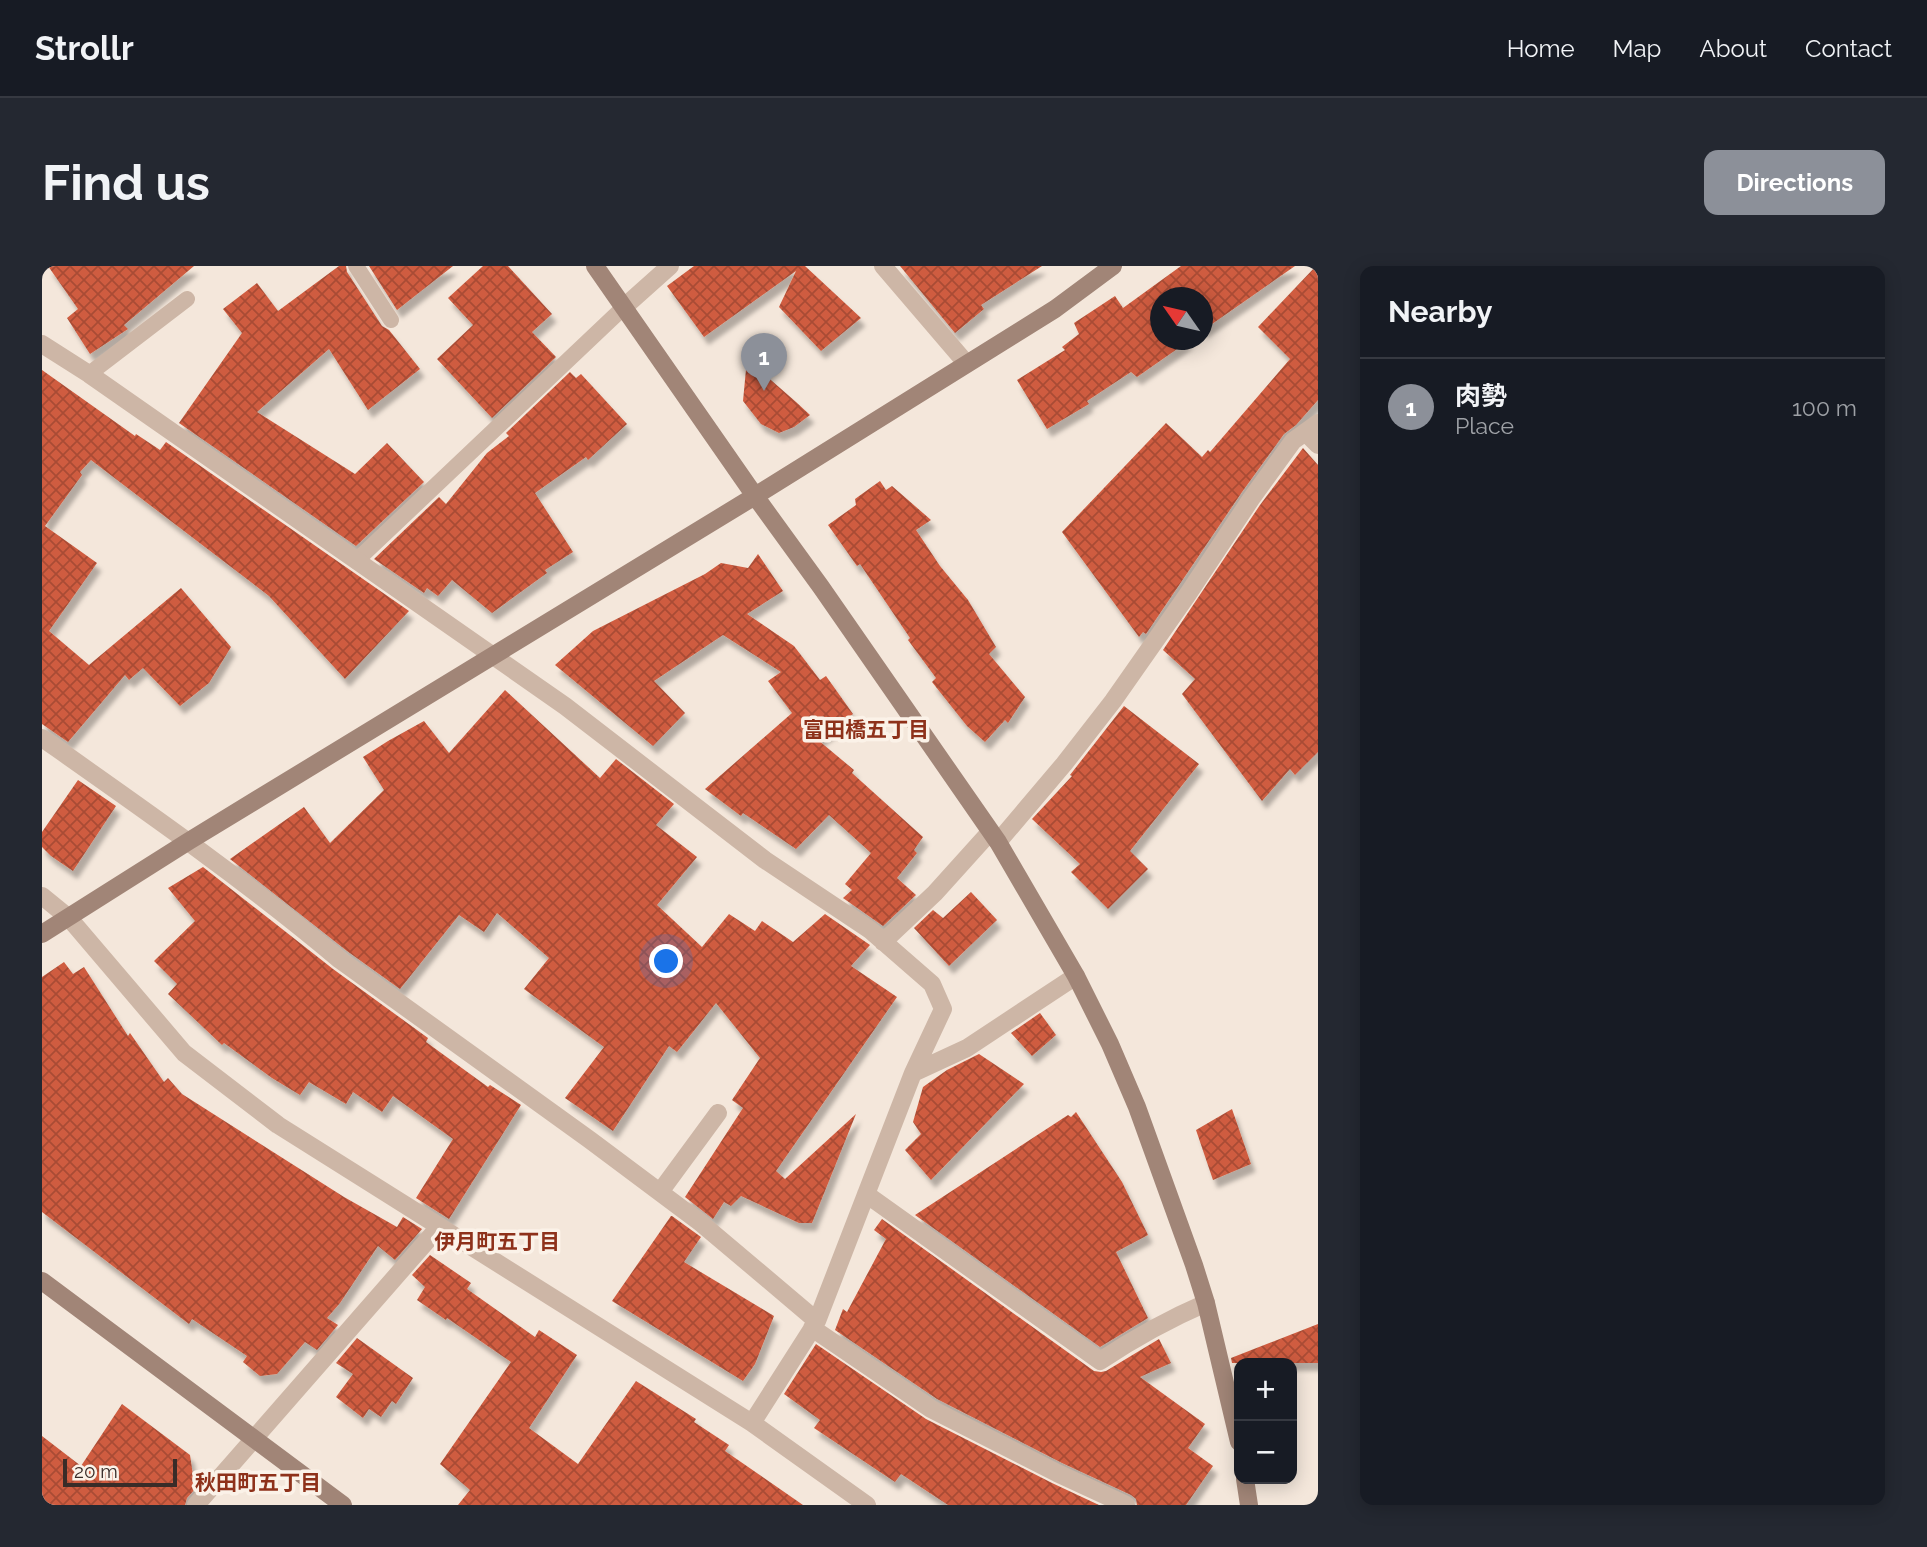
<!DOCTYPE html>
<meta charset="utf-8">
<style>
body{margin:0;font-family:Raleway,"Noto Sans JP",sans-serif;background:#242831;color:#f1f3f6}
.controls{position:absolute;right:21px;bottom:21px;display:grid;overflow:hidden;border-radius:14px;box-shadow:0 4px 18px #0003}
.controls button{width:63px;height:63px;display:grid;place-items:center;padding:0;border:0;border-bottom:2px solid #363941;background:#171b24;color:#f1f3f6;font:35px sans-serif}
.compass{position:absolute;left:1108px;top:21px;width:63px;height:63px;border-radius:50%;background:#171b24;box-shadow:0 4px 18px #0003;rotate:304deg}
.scale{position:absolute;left:21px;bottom:18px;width:114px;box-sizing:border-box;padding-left:7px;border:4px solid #392c28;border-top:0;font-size:19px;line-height:24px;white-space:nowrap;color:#392c28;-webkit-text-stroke:5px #fbf2e8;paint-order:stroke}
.you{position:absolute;left:625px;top:696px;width:24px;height:24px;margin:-18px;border:5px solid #fff;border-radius:50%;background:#1a73e8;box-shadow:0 0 0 10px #1a73e833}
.badge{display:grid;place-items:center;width:46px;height:46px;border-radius:50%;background:#8c9099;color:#fff;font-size:23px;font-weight:700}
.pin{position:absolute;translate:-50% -58px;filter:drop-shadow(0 2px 4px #0008)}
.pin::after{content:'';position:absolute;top:37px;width:24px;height:21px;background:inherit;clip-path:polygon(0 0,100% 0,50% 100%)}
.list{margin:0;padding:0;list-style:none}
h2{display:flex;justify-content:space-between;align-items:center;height:91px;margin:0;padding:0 28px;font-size:30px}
h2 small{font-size:23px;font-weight:400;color:#9ea1a6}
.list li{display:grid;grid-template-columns:46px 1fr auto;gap:21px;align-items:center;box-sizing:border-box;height:98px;padding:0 28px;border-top:2px solid #363941}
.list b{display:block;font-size:26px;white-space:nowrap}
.list p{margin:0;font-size:23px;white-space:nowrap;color:#9ea1a6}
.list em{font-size:23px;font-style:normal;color:#9ea1a6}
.map{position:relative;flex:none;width:1276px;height:1239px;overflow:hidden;border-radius:14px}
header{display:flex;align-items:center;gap:42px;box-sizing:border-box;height:98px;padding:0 35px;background:#171b24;border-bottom:2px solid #363941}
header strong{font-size:33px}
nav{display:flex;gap:38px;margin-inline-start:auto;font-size:24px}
.intro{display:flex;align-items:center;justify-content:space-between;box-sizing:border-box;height:168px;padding:0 42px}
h1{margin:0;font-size:49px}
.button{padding:18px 32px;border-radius:14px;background:#8c9099;color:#fff;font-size:24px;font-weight:700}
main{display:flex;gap:42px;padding:0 42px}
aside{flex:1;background:#171b24;border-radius:14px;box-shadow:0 4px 18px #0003}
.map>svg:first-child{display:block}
</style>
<header>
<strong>Strollr</strong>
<nav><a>Home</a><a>Map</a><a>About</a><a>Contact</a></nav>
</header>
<div class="intro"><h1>Find us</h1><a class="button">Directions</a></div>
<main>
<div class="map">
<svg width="1276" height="1239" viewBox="0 0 1276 1239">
<defs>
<pattern id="building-cross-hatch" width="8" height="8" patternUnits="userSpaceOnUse" patternTransform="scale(1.75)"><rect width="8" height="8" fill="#cf5c3f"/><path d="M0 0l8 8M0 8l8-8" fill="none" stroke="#a94c35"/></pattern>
<filter id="shadow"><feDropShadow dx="4.5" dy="8" stdDeviation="2" flood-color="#0004"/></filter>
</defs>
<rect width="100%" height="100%" fill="#f4e7db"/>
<path fill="url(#building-cross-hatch)" filter="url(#shadow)" d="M 6,0 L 152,0 L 82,59 L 86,63 L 48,88 L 25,52 L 36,43 Z
M 297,0 L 304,0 L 305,6 L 340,60 L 347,64 L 378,103 L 326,144 L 287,83 L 215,146 L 313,208 L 345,177 L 382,216 L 314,280 L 137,157 L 200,67 L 181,43 L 215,17 L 236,45 Z
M 327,0 L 411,0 L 355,44 Z
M 441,0 L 466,0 L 510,48 L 490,66 L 514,91 L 450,152 L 395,93 L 431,59 L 406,32 Z
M 652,0 L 763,0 L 819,52 L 779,85 L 737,41 L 754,5 L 662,71 L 625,20 Z
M 858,0 L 1000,0 L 939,39 L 942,43 L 913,67 Z
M 1139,0 L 1253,0 L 1160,65 L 1160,32 L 1118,32 L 1118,74 L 1148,74 L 1095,111 L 1089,106 L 1045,135 L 1047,138 L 1005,163 L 975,114 L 1023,84 L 1020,81 L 1037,68 L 1032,57 L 1073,30 L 1081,42 Z
M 1274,0 L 1276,0 L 1276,134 L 1254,159 L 1242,168 L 1200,226 L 1104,368 L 1101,366 L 1097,371 L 1020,266 L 1124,157 L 1160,191 L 1166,184 L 1168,186 L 1248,93 L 1216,61 Z
M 705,93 L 754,136 L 768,149 L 752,161 L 737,167 L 719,158 L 701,135 Z
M 0,104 L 93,170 L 94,168 L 118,184 L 124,176 L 367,345 L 303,413 L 227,330 L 49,194 L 38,206 L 40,209 L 3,260 L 55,297 L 7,365 L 47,399 L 139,322 L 189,381 L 167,417 L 138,440 L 101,402 L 87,414 L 83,409 L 26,476 L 0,458 Z
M 528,106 L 534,112 L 539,108 L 585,158 L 546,194 L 544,191 L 493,227 L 531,286 L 503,304 L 505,307 L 450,347 L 410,314 L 396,330 L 385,322 L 382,327 L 332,293 L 397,231 L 404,238 L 445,187 L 467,170 L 464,167 Z
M 1261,182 L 1276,199 L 1276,486 L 1253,509 L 1248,503 L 1220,535 L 1140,428 L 1153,413 L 1121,384 L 1218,239 Z
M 838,215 L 844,224 L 850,220 L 889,254 L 874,264 L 898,300 L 926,334 L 954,381 L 947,388 L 983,431 L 966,457 L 963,454 L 943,476 L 925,460 L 890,416 L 894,412 L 866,374 L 868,372 L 818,298 L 815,300 L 786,259 L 814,239 L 813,233 Z
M 716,288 L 741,325 L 705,348 L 752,380 L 778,414 L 784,410 L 811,448 L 776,474 L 812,504 L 810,507 L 881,571 L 872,584 L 875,587 L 855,612 L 874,629 L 841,660 L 801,632 L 810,624 L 803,618 L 829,587 L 787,549 L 754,583 L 701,547 L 699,550 L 663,523 L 750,447 L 726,415 L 739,406 L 681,369 L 612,415 L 643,447 L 611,480 L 513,399 L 551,365 L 663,308 L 679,297 L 706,302 Z
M 463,424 L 558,512 L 574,493 L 632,538 L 614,559 L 655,591 L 615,639 L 660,681 L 687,648 L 713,665 L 720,655 L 751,676 L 783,648 L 828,679 L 809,700 L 855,731 L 734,905 L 743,913 L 814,848 L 770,957 L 757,957 L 699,930 L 689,940 L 682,936 L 671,953 L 643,931 L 701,842 L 690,834 L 718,792 L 674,737 L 635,786 L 627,780 L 571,865 L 523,832 L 562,781 L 482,723 L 507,692 L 455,647 L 442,666 L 417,649 L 358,723 L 305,685 L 188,593 L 262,541 L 288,577 L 342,524 L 321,491 L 346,475 L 382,455 L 407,487 Z
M 1082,440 L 1157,498 L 1088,585 L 1106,603 L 1066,643 L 1029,606 L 1038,598 L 990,553 L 1030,510 L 1028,509 Z
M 36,514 L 74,540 L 31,605 L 9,590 L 0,581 L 0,566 Z
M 161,601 L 291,703 L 386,772 L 384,776 L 446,821 L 448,819 L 479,839 L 407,953 L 374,932 L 411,873 L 351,830 L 340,846 L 311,826 L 304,838 L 267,816 L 258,829 L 230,812 L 182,777 L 180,779 L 126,728 L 135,718 L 112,695 L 153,655 L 126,622 Z
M 929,626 L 955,654 L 907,700 L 872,662 L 891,644 L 901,652 Z
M 22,696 L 31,708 L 42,701 L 86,770 L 88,767 L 122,816 L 126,812 L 140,828 L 302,931 L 355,961 L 361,951 L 380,963 L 353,994 L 336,980 L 298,1037 L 285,1052 L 296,1059 L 275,1084 L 263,1076 L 235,1108 L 218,1110 L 201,1096 L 205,1090 L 150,1053 L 147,1058 L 0,946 L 0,711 Z
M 998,747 L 1014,769 L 990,790 L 969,767 Z
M 937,788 L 982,818 L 889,914 L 863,884 L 879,868 L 871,856 L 881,821 L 905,804 Z
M 1190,843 L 1209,898 L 1171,914 L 1154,864 Z
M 1034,846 L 1080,916 L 1106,969 L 1074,986 L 1106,1052 L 1058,1081 L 873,949 L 1026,849 L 1029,851 Z
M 629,950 L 630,950 L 659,971 L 642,996 L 732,1050 L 713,1098 L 701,1115 L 570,1035 Z
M 840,953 L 1052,1105 L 1059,1106 L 1064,1105 L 1117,1073 L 1129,1097 L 1098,1111 L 1163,1158 L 1146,1182 L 1171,1200 L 1144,1239 L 1095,1239 L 1094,1233 L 1089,1229 L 1020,1197 L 895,1133 L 793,1064 L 801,1043 L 805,1046 L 844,973 L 832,964 Z
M 388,989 L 429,1017 L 425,1023 L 493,1071 L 497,1064 L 535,1089 L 487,1162 L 536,1198 L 594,1115 L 654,1153 L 652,1156 L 687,1179 L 683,1185 L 761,1239 L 416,1239 L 428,1224 L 398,1198 L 469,1096 L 405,1052 L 404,1054 L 375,1034 L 383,1021 L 370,1009 Z
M 1276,1058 L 1276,1097 L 1190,1097 L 1189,1092 Z
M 315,1072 L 371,1112 L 354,1138 L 350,1135 L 339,1151 L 327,1143 L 321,1152 L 294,1131 L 311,1108 L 294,1097 Z
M 774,1078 L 884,1153 L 1010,1217 L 1057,1239 L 906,1239 L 859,1208 L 853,1216 L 772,1162 L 778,1154 L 742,1128 Z
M 80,1138 L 148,1189 L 153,1223 L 145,1232 L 143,1239 L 0,1239 L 0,1170 L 39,1200 Z"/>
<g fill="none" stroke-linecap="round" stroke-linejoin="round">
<path stroke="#cdb6a6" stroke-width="16" d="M 314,0 L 349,54
M 47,108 L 145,33
M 314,295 L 581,42"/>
<path stroke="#cdb6a6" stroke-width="18" d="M 841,0 L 924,97
M 581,42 L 628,0
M 0,78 L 47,108 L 523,440 L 723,594 L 828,664 L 890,718 L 901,743 L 871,807 L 775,1055 L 659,957 L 548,874 L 298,694 C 203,614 101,543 0,472
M 1263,166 L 1276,179
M 956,576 L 1022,498 L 1071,435 L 1146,328 L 1209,233 L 1251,175 L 1276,157
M 0,630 L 27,652 L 142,787 L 236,859 L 710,1157 L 825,1239
M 841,676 L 893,627 L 948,566
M 871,807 L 925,782 L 1034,710
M 618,926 L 676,847
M 824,928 L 1058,1095 C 1091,1073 1127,1053 1164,1037
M 770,1062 L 889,1143 L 1015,1207 L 1084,1239
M 710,1157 L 775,1055
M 154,1239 L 397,961"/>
<path stroke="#a18577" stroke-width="18" d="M 553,0 L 713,230 L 779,321 L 956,576 L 1034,710 L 1068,778 L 1095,841 L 1152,999 L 1164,1037 L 1197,1176
M 0,668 L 147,575 L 713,230 L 1013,43 L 1071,0
M 0,1015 L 301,1239
M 1203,1213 L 1207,1239"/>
</g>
<g text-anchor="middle" stroke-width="7" stroke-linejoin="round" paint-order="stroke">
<g font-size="21" font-weight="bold" fill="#8e311a" stroke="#fbf2e8">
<text x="824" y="471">富田橋五丁目</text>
<text x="455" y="983">伊月町五丁目</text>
<text x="216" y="1224">秋田町五丁目</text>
</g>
</g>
</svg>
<div class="controls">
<button>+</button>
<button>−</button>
</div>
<svg class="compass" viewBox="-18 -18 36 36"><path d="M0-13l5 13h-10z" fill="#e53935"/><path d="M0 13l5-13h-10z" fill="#9ea1a6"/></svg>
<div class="scale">20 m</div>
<div class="you"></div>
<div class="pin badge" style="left:722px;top:125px">1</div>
</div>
<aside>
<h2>Nearby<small></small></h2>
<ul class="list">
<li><span class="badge">1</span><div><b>肉勢</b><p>Place</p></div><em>100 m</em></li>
</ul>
</aside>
</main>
